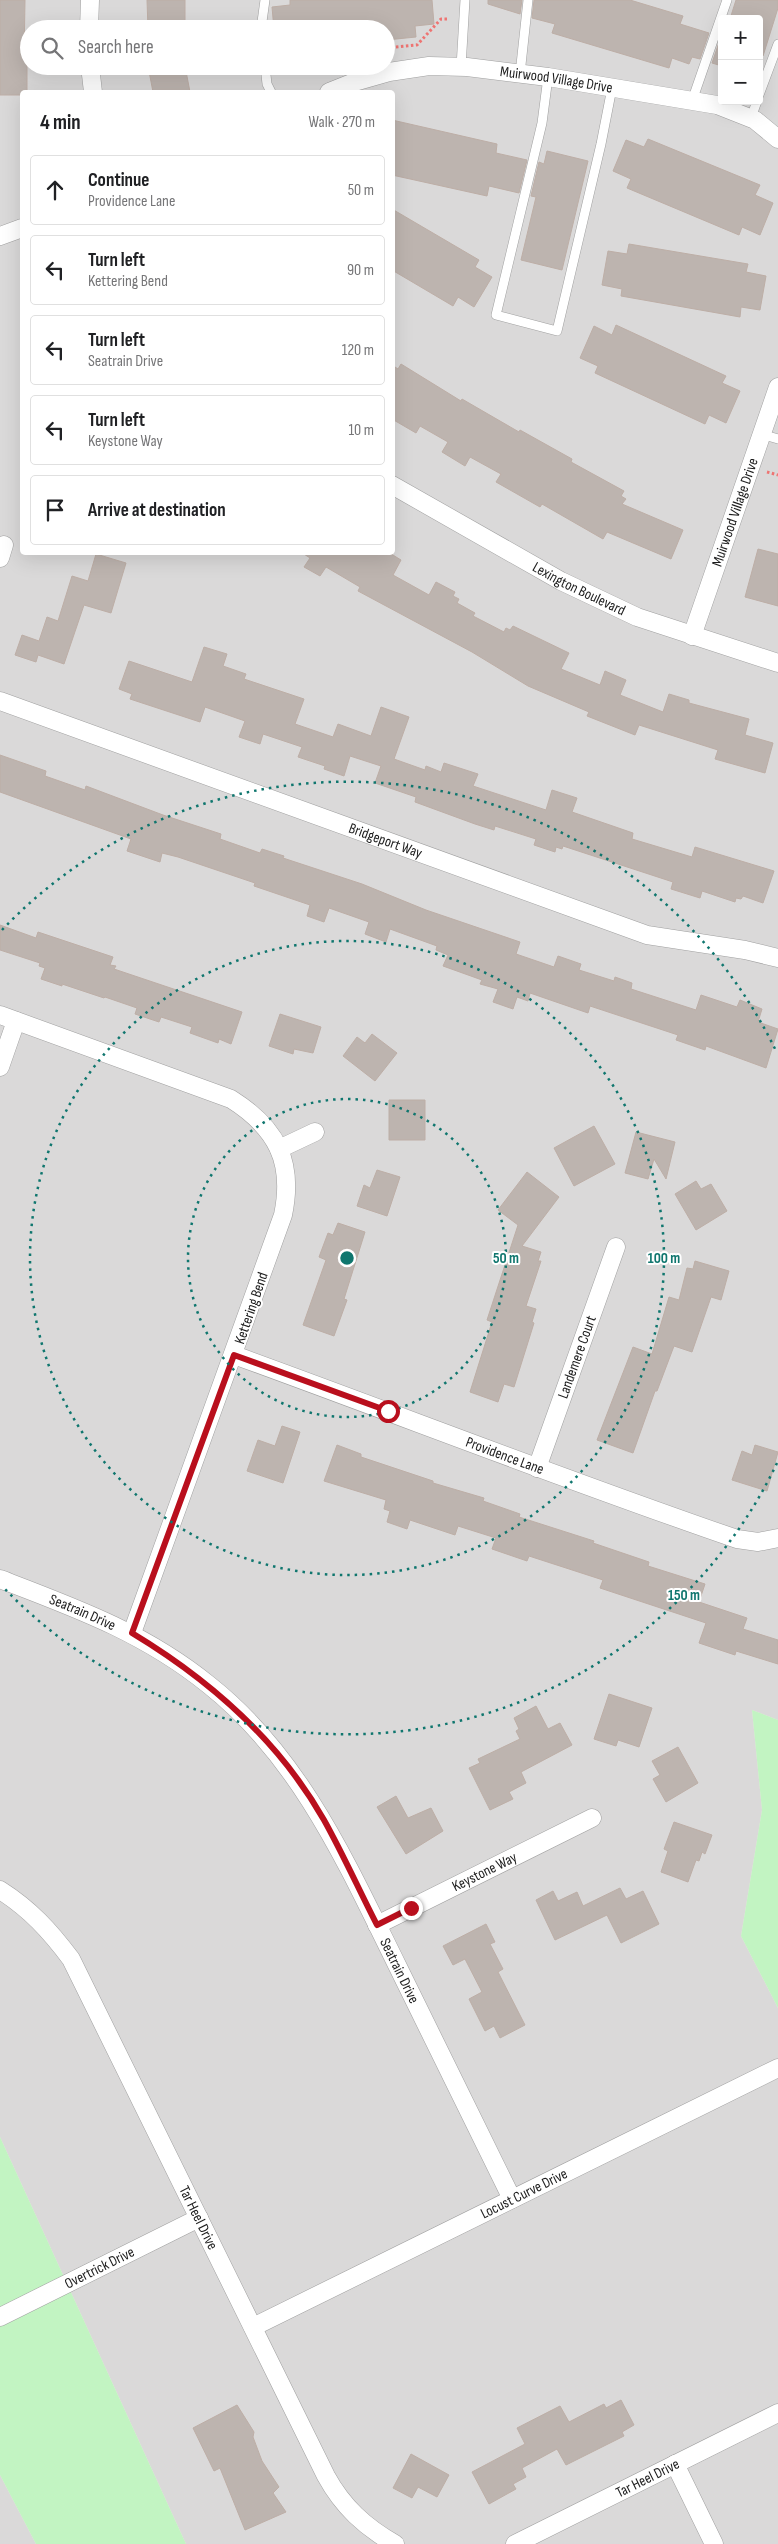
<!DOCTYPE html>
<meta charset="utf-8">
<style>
body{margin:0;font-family:"Sofia Sans Condensed",sans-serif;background:#f6f6f6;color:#202124}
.controls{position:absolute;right:15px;top:15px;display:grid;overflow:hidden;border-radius:5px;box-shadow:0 5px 20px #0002}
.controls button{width:45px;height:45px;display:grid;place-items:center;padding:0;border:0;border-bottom:1px solid #e0e0e0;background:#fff;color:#202124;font:25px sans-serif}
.stop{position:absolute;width:15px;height:15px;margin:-11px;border:4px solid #b90f1d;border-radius:50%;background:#fff}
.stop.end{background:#b90f1d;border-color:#fff;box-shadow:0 1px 5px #0008}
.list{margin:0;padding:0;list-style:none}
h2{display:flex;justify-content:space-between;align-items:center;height:65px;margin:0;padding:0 20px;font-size:21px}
h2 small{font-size:16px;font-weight:400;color:#757577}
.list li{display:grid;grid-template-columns:32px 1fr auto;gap:15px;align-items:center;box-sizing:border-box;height:70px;margin:0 10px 10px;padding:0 10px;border:1px solid #e0e0e0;border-radius:5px}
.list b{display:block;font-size:19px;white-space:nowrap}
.list p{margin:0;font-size:16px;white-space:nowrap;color:#757577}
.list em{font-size:16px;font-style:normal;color:#757577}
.icon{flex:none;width:28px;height:28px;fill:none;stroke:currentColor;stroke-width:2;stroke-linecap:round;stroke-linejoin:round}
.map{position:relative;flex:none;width:778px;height:2544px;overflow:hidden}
.search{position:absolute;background:#fff;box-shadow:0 5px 20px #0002;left:20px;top:20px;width:375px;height:55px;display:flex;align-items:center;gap:12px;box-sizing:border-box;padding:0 18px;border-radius:28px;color:#757577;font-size:19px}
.panel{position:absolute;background:#fff;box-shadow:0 5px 20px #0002;left:20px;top:90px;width:375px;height:465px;border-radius:5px}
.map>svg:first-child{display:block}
</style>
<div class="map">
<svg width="778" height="2544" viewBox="0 0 778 2544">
<rect width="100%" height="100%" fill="#ede8e2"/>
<path fill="#dad9d9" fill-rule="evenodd" d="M 0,0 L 778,0 L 778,1720 L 752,1710 L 762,1810 L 741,1936 L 778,2008 L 778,2544 L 186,2544 L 0,2137 ZM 722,19 L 759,19 L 759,101 L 722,101 ZM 29,29 L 386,29 L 386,66 L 29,66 ZM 22,92 L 392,92 L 392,552 L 22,552 Z
M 0,2475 L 36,2544 L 0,2544 Z"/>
<path fill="#c2f4c2" d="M 752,1710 L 778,1720 L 778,2008 L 741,1936 L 762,1810 Z
M 0,2137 L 186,2544 L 36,2544 L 0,2475 Z"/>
<path fill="#bdb4af" stroke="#bdaea6" d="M 0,0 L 25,0 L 24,59 L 27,59 L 27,92 L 22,92 L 22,95 L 0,95 Z
M 147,0 L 185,0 L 185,29 L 148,29 Z
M 290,0 L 432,0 L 434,24 L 415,26 L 416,37 L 386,40 L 386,29 L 274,29 L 272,7 L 290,5 Z
M 488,0 L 522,0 L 520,14 L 488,4 Z
M 534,0 L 630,0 L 683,16 L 680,24 L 709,33 L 700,59 L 692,57 L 689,64 L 672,58 L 669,68 L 552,33 L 555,24 L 532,18 Z
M 736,0 L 778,0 L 778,8 L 763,56 L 759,55 L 759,19 L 730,19 Z
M 721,37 L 722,37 L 722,66 L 712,63 Z
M 148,66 L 185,66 L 190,92 L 153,92 Z
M 392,120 L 497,144 L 496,153 L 527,160 L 519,193 L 489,186 L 487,196 L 392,175 Z
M 648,139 L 760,185 L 755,195 L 773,203 L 760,235 L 742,227 L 739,235 L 627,188 L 631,179 L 613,171 L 626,140 L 644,147 Z
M 547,151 L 588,161 L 562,270 L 521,260 L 536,197 L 531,196 L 539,162 L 544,164 Z
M 392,209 L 479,260 L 475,267 L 492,277 L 474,307 L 458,297 L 453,306 L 392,270 Z
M 629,244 L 748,264 L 746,272 L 766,276 L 760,310 L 741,307 L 740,317 L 621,296 L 622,289 L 602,285 L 608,251 L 627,254 Z
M 616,325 L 726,376 L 722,383 L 740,391 L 726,423 L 709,415 L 705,424 L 595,373 L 598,366 L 580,358 L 594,326 L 612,335 Z
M 401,364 L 461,401 L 462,399 L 519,432 L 520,430 L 572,459 L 571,462 L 624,491 L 621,496 L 626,499 L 622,504 L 683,530 L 671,559 L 607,532 L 603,539 L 542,504 L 540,507 L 496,482 L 501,474 L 470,457 L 465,466 L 442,452 L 448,442 L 420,426 L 416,433 L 392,419 L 392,365 L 398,369 Z
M 758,549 L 778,554 L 778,606 L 745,597 Z
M 301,552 L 388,552 L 401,560 L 393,575 L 429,595 L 436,582 L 455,592 L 453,596 L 459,599 L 457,603 L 475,613 L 473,616 L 504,632 L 506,628 L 510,630 L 513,626 L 569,653 L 561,669 L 600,685 L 605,671 L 626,680 L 620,695 L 663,712 L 669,694 L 689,700 L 689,703 L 749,719 L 745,735 L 773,743 L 765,773 L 715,759 L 718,750 L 639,725 L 635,735 L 587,716 L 589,712 L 528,686 L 472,652 L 358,591 L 360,587 L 326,567 L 320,576 L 304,567 L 310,558 Z
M 96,554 L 126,563 L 111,613 L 84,605 L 64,664 L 38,655 L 36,662 L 15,655 L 22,635 L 39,641 L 47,617 L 58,621 L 72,576 L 88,581 Z
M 204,647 L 227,654 L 223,666 L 246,674 L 244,679 L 304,699 L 295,724 L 333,737 L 338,724 L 371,736 L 381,707 L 409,717 L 394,759 L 425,770 L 426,766 L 441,772 L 444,763 L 478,774 L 473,786 L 546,810 L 552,790 L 577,798 L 572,812 L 633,833 L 632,839 L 692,857 L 695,847 L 774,871 L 763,903 L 743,896 L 741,899 L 736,898 L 735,902 L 702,891 L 700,898 L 671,889 L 673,882 L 563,846 L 562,849 L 556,847 L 555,852 L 534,845 L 536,839 L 495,826 L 494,830 L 475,824 L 415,802 L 416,797 L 375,783 L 381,766 L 350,756 L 344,776 L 324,769 L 325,766 L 298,757 L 302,747 L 263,734 L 260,744 L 239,737 L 245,721 L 205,707 L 200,722 L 130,699 L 132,694 L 119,689 L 129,661 L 192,682 Z
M 0,755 L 46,771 L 45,776 L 85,790 L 86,786 L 163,815 L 221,834 L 220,839 L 260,853 L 262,849 L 284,856 L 283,858 L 362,884 L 426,910 L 520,942 L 516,954 L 554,967 L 558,956 L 581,964 L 579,970 L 614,981 L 615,977 L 632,983 L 631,989 L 696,1010 L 701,995 L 737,1007 L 740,1000 L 762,1009 L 758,1022 L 778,1029 L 766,1068 L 706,1046 L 705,1050 L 676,1040 L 678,1035 L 590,1006 L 588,1013 L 530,993 L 528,1001 L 517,997 L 513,1009 L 493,1002 L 498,989 L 480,984 L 482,980 L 443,966 L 448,955 L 436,950 L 437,946 L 390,929 L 386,942 L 365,934 L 369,922 L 329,908 L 324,922 L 307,916 L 310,905 L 254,886 L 255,883 L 178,857 L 162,853 L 160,862 L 127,851 L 131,839 L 0,792 Z
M 0,925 L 36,938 L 38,932 L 113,957 L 110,965 L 116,966 L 114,969 L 242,1012 L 231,1044 L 219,1039 L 218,1043 L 190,1033 L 192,1027 L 161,1017 L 159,1022 L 135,1014 L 137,1008 L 105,997 L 104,998 L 62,984 L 62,986 L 41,979 L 45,968 L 39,966 L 40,963 L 0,950 Z
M 280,1014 L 321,1027 L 313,1053 L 294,1049 L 293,1054 L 269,1046 Z
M 372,1034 L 397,1053 L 375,1081 L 343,1056 L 357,1037 L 365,1043 Z
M 389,1100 L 425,1100 L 425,1140 L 389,1140 Z
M 594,1126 L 615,1164 L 574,1186 L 554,1148 Z
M 636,1132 L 675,1142 L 666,1179 L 654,1159 L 648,1179 L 625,1173 Z
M 377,1170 L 400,1177 L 387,1216 L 357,1206 L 364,1185 L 370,1188 Z
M 527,1172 L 559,1197 L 522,1246 L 541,1252 L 538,1261 L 541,1261 L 526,1306 L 536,1309 L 532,1322 L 534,1323 L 514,1387 L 504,1384 L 498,1402 L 470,1392 L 492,1322 L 487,1320 L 518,1225 L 498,1210 Z
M 696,1181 L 701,1189 L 711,1184 L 727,1211 L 696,1230 L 675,1194 Z
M 338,1223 L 365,1232 L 344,1299 L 347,1300 L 334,1336 L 303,1325 L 326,1260 L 319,1257 L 328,1233 L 333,1235 Z
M 695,1261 L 729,1271 L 721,1300 L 711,1297 L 692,1352 L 674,1346 L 657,1391 L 655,1391 L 633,1453 L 597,1440 L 633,1347 L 652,1354 L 669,1297 L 679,1300 L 687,1268 L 693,1269 Z
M 282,1426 L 300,1432 L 283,1483 L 247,1471 L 258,1440 L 275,1446 Z
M 337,1445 L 361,1454 L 361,1457 L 433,1481 L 433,1483 L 484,1498 L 483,1501 L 520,1514 L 519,1517 L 594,1541 L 593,1543 L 649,1562 L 648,1566 L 705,1584 L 699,1602 L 747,1618 L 743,1629 L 778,1640 L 778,1664 L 736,1651 L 735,1655 L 699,1643 L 706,1623 L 600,1588 L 603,1580 L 529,1556 L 527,1561 L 492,1549 L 496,1538 L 458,1526 L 455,1535 L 410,1520 L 407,1529 L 387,1522 L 390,1511 L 384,1509 L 386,1500 L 324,1481 Z
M 755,1445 L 778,1452 L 767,1491 L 732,1480 L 742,1451 L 752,1455 Z
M 609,1694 L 652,1708 L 639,1747 L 618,1740 L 616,1746 L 594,1739 Z
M 536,1706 L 548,1729 L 560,1723 L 572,1745 L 521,1772 L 526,1783 L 509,1792 L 513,1799 L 490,1810 L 469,1768 L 480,1763 L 478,1759 L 520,1739 L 516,1731 L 519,1729 L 514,1718 Z
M 678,1747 L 698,1783 L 666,1802 L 653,1779 L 660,1775 L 652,1761 Z
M 396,1796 L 408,1818 L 431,1808 L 443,1831 L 406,1854 L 377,1807 Z
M 674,1822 L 712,1835 L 705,1854 L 702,1852 L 699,1861 L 696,1860 L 688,1882 L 661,1872 L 668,1851 L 664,1849 Z
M 620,1888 L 626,1899 L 643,1891 L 659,1924 L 621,1943 L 607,1915 L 555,1940 L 536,1900 L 553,1891 L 558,1901 L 577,1892 L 583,1906 Z
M 486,1924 L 495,1942 L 490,1944 L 503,1969 L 498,1972 L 525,2025 L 500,2038 L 494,2026 L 485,2031 L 469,1999 L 482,1992 L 465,1959 L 453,1965 L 443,1946 Z
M 621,2400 L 634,2425 L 622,2432 L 624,2436 L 566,2465 L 557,2449 L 522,2468 L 526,2477 L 513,2484 L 516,2489 L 489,2504 L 472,2472 L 525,2444 L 517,2428 L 560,2406 L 569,2422 L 604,2404 L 606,2408 Z
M 237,2405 L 254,2432 L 253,2437 L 262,2461 L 279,2487 L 273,2493 L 286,2512 L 245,2530 L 220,2468 L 214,2471 L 193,2428 Z
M 411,2454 L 449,2475 L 437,2497 L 418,2487 L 412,2498 L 393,2488 Z"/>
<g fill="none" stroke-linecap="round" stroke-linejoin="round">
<g stroke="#a0a0a0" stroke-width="10">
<path id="lane" d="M 261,29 L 265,0
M 265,66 L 267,84 L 271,92
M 461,67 L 465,0
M 520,74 L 528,0
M 548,77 L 542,123 L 496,315 L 557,331 L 601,144 L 612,88
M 759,95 L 778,44
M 692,101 L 727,0
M 751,118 L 757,101
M 761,434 L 778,439"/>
</g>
<g stroke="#a0a0a0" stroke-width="19">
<g id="street">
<path d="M 89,29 L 90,0"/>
<path d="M 90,66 L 93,92"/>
<path id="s1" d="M 329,92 L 354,82 L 389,72 L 429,66 L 467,67 L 548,77 L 717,105 L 755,120 L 778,139"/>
<path d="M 0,236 L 22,228"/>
<path id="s2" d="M 392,485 L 561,581 L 637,617 L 778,663"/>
<path d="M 0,558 L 4,545"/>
<path id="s3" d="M 692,636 L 778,387"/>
<path id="s4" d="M 0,701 L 647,935 L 745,950 L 778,958"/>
<path d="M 0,1015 L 231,1099 C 277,1128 294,1162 283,1215 L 132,1633"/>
<path d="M 0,1067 L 16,1021"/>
<path d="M 279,1149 L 315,1132"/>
<path id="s5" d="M 234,1355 C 402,1416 568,1481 737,1539 L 758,1542 L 778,1538"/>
<path id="s6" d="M 537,1468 L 616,1247"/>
<path id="s7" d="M 0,1579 C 76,1608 145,1633 209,1685 C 300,1757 347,1864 397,1965 C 435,2043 474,2121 512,2199"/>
<path id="s8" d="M 0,1890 C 30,1909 50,1931 71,1959 L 326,2476 C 343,2507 365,2527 395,2544"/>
<path id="s9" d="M 377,1925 L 592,1818"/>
<path id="s10" d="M 0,2317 L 199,2218"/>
<path id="s11" d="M 253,2327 L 778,2068"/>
<path d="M 675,2464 L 714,2544"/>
<path id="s12" d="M 515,2544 L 778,2413"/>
</g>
</g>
<path stroke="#ee7472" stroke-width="3" stroke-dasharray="2.5 2.5" stroke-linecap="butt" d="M 386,48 L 417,45 L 441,19 L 449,19
M 767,472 L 778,475"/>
<use href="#lane" stroke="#fff" stroke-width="9"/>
<use href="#street" stroke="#fff" stroke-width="18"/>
</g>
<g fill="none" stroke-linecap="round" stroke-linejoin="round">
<path stroke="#b90f1d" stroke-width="6" d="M 388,1411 L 234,1355 L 132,1633 C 210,1680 278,1739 324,1820 C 343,1854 359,1890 377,1925 L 411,1908"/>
</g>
<g fill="none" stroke="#0f766e" stroke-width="2.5" stroke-dasharray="2.5 5">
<circle cx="347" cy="1258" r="159"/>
<circle cx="347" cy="1258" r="317"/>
<path d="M777 1463A476 476 0 0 1 2 1586M2 930A476 476 0 0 1 777 1053"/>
</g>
<g text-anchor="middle" stroke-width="4" stroke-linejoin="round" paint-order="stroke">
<g font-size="15" fill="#1c1c1c" stroke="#fff">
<text dy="5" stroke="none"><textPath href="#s1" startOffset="232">Muirwood Village Drive</textPath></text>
<text dy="5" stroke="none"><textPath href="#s3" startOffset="131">Muirwood Village Drive</textPath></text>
<text dy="5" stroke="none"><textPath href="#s2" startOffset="214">Lexington Boulevard</textPath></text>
<text dy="5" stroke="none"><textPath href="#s4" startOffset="410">Bridgeport Way</textPath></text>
<text transform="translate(251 1308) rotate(-71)" y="5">Kettering Bend</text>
<text dy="5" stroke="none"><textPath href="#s6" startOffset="118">Landemere Court</textPath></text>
<text dy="5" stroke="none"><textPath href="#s5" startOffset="289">Providence Lane</textPath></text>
<text dy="5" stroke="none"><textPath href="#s7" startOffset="89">Seatrain Drive</textPath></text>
<text dy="5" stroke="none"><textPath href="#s9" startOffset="120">Keystone Way</textPath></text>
<text dy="5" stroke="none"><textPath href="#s7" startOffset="582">Seatrain Drive</textPath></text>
<text dy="5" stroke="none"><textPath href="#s11" startOffset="302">Locust Curve Drive</textPath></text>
<text dy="5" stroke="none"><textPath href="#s8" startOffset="388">Tar Heel Drive</textPath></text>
<text dy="5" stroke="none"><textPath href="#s10" startOffset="111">Overtrick Drive</textPath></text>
<text dy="5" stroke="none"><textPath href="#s12" startOffset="148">Tar Heel Drive</textPath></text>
</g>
</g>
<circle cx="347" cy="1258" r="8" fill="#0f766e" stroke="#fff" stroke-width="2.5"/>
<g font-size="15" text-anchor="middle" font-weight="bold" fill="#0f766e" stroke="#fff" stroke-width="4" stroke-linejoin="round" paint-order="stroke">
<text x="506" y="1263">50 m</text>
<text x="664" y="1263">100 m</text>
<text x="684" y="1600">150 m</text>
</g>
</svg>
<div class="controls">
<button>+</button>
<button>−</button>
</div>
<div class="stop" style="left:388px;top:1411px"></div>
<div class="stop end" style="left:411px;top:1908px"></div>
<div class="search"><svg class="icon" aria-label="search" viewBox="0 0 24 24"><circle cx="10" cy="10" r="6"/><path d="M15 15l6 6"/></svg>Search here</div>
<section class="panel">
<h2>4 min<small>Walk · 270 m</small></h2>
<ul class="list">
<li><svg class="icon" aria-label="ahead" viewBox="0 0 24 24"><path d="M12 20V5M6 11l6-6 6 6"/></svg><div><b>Continue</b><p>Providence Lane</p></div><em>50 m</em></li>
<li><svg class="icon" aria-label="left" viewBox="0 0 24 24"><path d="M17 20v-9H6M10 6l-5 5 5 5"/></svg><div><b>Turn left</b><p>Kettering Bend</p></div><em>90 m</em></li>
<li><svg class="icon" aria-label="left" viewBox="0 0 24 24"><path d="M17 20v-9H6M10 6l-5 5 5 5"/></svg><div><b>Turn left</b><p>Seatrain Drive</p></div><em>120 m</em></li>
<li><svg class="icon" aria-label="left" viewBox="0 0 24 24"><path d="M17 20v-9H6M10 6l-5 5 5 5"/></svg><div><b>Turn left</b><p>Keystone Way</p></div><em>10 m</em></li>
<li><svg class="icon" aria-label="arrive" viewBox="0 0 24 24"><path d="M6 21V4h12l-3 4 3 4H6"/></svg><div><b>Arrive at destination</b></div></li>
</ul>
</section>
</div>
